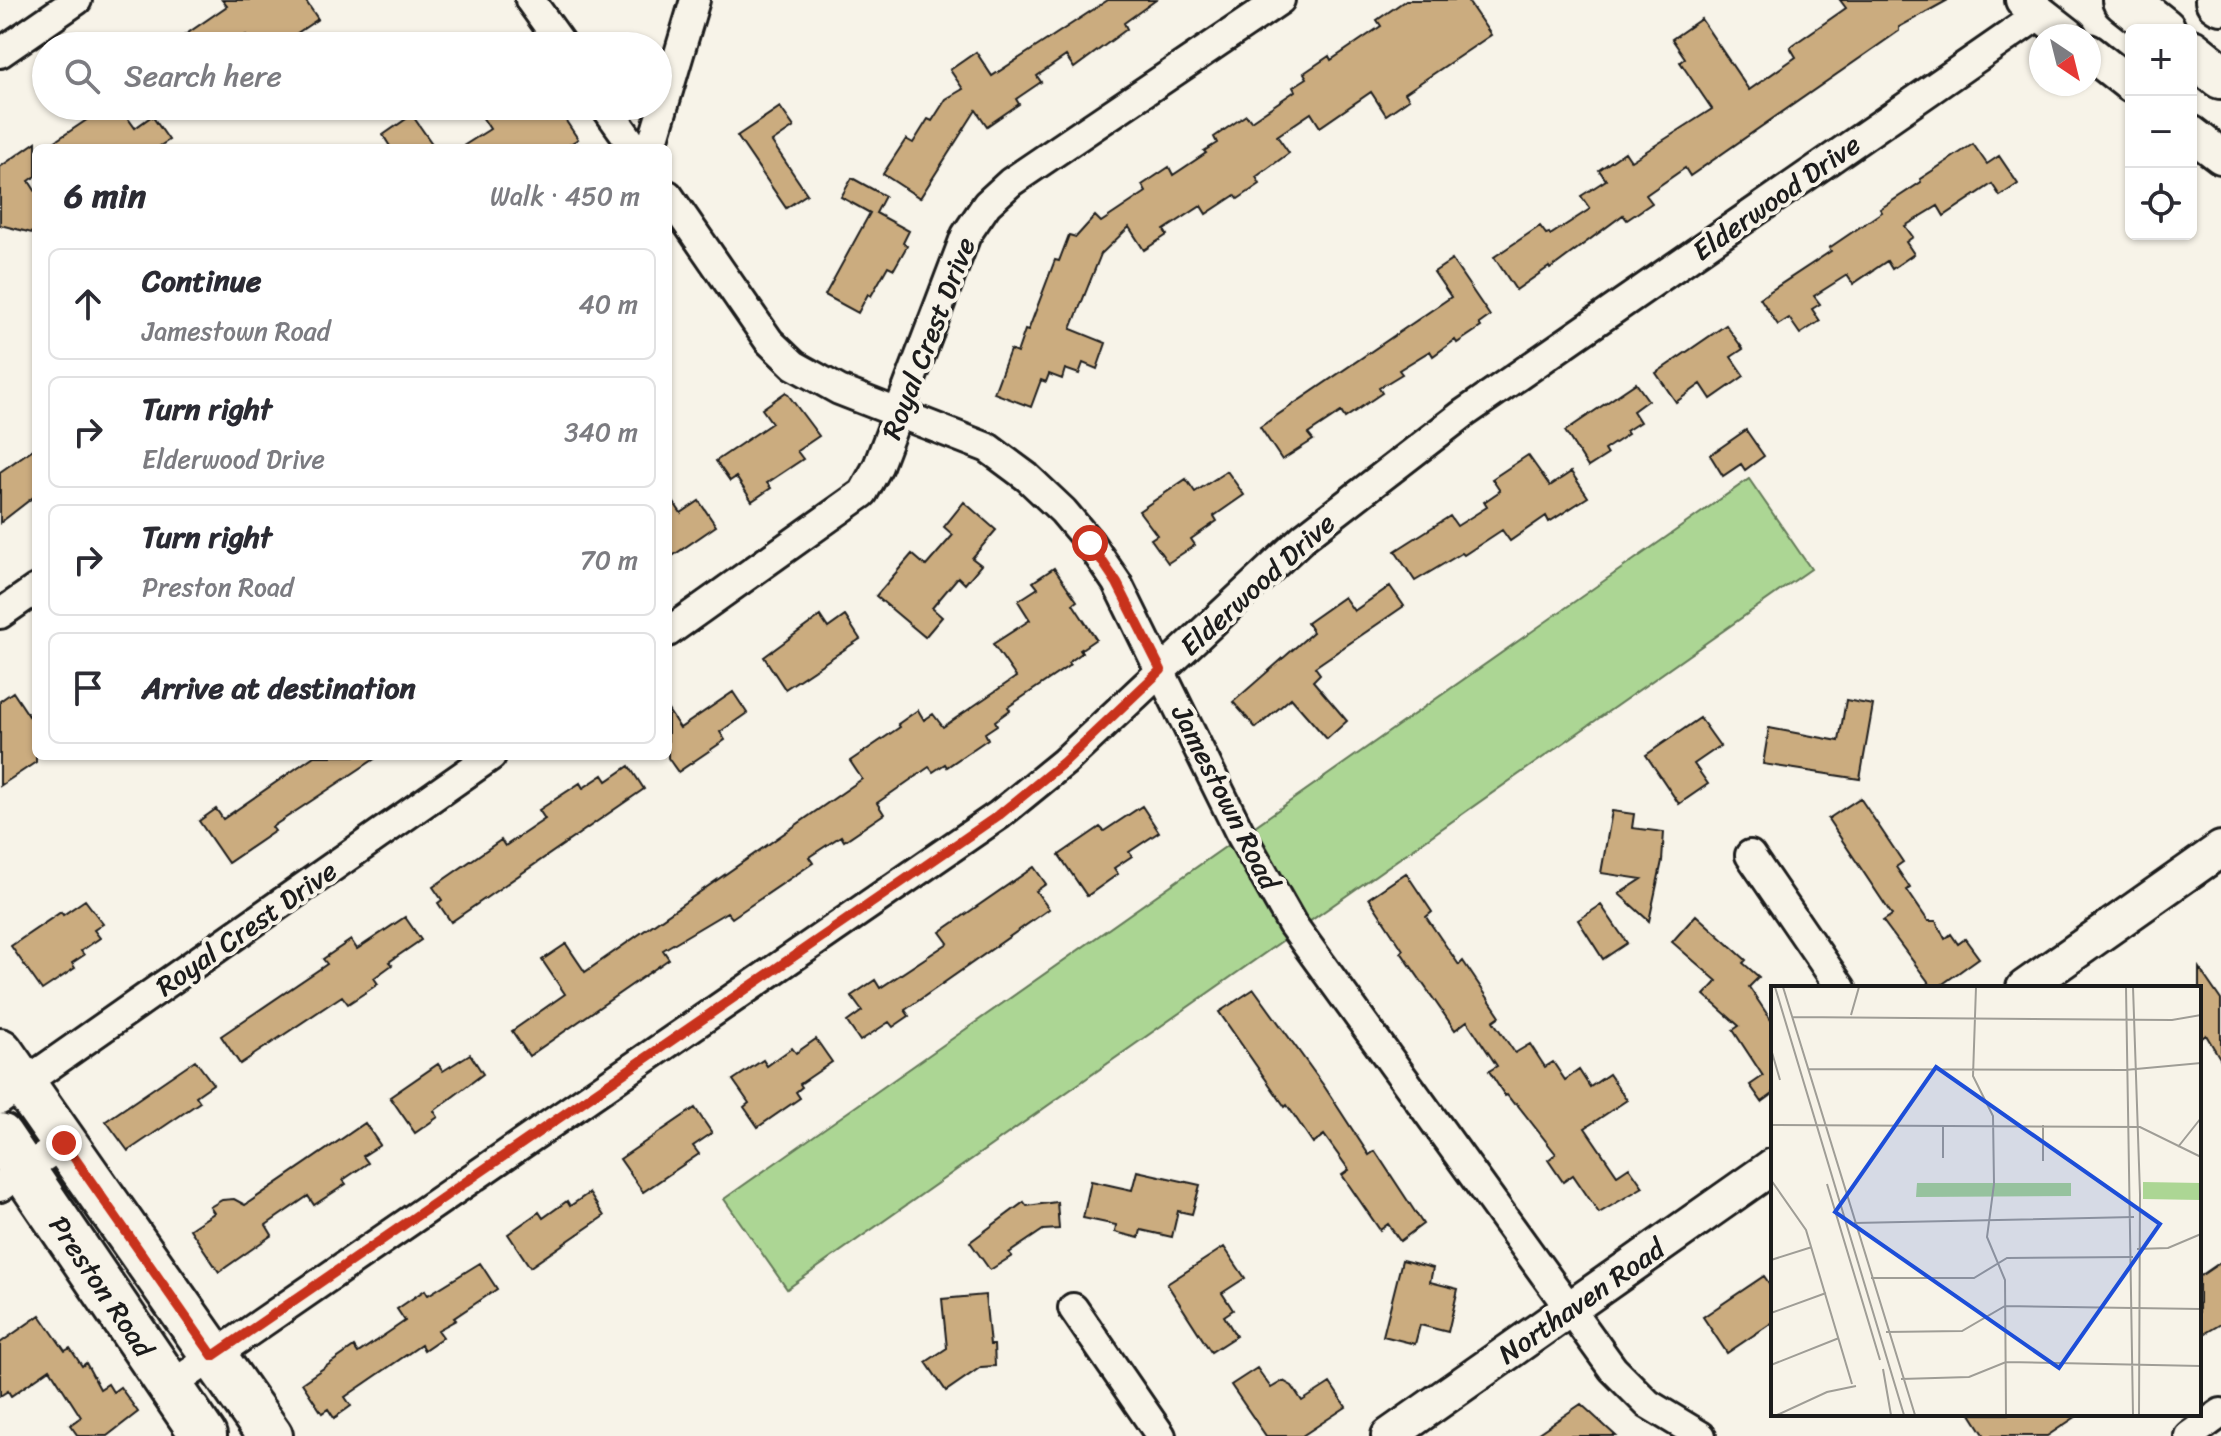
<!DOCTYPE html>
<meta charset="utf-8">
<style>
body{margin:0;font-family:Sriracha,sans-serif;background:#f7f7f7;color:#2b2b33}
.controls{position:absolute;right:24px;top:24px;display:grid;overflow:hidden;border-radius:12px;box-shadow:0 2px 6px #0004}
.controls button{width:72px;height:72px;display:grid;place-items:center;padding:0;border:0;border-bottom:2px solid #e1e1e2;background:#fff;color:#2b2b33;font:40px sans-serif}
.compass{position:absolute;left:2029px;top:24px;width:72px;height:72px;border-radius:50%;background:#fff;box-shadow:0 2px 6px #0004;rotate:145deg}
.stop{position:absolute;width:24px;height:24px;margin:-18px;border:6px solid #c8321e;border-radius:50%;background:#fff}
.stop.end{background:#c8321e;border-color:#fff;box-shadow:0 2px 8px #0008}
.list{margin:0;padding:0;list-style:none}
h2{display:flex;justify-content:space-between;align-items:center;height:104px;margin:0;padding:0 32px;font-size:34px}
h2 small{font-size:26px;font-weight:400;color:#7c7c81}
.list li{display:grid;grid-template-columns:52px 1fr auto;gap:24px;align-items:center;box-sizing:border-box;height:112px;margin:0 16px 16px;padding:0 16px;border:2px solid #e1e1e2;border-radius:12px}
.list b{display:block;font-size:30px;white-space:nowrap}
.list p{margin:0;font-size:26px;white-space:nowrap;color:#7c7c81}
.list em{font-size:26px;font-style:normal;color:#7c7c81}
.icon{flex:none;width:44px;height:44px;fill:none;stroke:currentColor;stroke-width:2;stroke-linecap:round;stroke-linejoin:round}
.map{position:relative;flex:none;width:2221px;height:1436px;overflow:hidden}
.search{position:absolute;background:#fff;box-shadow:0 2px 6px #0004;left:32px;top:32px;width:640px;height:88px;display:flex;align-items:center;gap:20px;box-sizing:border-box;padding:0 28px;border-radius:44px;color:#7c7c81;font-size:30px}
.panel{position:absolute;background:#fff;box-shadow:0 2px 6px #0004;left:32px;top:144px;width:640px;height:616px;border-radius:12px}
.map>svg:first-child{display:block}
</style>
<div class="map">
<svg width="2221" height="1436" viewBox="0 0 2221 1436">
<rect width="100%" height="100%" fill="#f7f3e8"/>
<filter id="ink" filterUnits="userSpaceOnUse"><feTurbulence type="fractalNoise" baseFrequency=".0125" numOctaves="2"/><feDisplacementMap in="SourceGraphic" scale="16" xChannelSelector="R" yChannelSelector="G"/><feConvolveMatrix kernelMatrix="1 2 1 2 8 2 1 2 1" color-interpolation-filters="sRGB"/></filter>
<g filter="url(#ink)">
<path fill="#acd694" stroke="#647958" stroke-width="2" d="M 1749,479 L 1811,569 L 787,1289 L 724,1199 Z"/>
<path fill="#cbac7f" stroke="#1c1c1c" stroke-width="2" d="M 222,0 L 305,0 L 318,19 L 278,46 L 254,46 L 246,35 L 226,46 L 169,46 L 227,6 Z
M 1108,0 L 1156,0 L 1124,23 L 1127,29 L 1074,68 L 1066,56 L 1037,76 L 1041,82 L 1016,99 L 1019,104 L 987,126 L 976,110 L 920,198 L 883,174 L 906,139 L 913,143 L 928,119 L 932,121 L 946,99 L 963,89 L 950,70 L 976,52 L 992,76 Z
M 1406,0 L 1467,0 L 1491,35 L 1405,93 L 1409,99 L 1386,115 L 1371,92 L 1320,127 L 1311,113 L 1277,136 L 1289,153 L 1256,177 L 1260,184 L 1238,199 L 1235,195 L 1206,214 L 1201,206 L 1164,230 L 1167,235 L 1144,250 L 1129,227 L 1101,254 L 1071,329 L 1106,343 L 1097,369 L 1083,363 L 1079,374 L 1065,369 L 1062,379 L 1049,374 L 1046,382 L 1041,380 L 1031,407 L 994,393 L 1010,350 L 1017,353 L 1025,330 L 1028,331 L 1055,260 L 1059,261 L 1069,235 L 1076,237 L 1095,216 L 1101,222 L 1146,192 L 1142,185 L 1169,167 L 1173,175 L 1206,153 L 1204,151 L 1217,143 L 1214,137 L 1246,115 L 1251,121 L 1295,91 L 1293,87 L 1307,78 L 1304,73 L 1329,56 L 1331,60 L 1381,26 L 1377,20 Z
M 1840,0 L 1948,0 L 1899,27 L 1899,31 L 1690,176 L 1685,168 L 1646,195 L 1652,203 L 1627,220 L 1623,215 L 1550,269 L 1549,267 L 1516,290 L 1494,257 L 1540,226 L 1546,234 L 1549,233 L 1550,235 L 1590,209 L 1581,196 L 1606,180 L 1599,170 L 1625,152 L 1631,161 L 1712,109 L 1680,62 L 1685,58 L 1672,39 L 1701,19 L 1749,90 L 1796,57 L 1790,47 L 1846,8 Z
M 83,106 L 119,106 L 135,128 L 152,116 L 169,140 L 157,148 L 45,148 L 91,117 Z
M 475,106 L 556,106 L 578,139 L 564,148 L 460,148 L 490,129 Z
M 780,107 L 794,127 L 772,142 L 807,194 L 786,208 L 737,136 Z
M 412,115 L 435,148 L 391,148 L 383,135 Z
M 36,142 L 36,176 L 29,181 L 36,192 L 36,234 L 0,225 L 0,167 Z
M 1973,144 L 1987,164 L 1999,156 L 2018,184 L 2000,196 L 1992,184 L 1944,216 L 1938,206 L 1905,226 L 1913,237 L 1906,242 L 1914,254 L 1892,269 L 1887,261 L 1853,284 L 1847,275 L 1814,296 L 1820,304 L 1812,309 L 1820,321 L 1800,334 L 1789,318 L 1778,325 L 1760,298 L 1831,251 L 1829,248 L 1882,212 L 1880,209 L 1921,182 L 1920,179 Z
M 852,178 L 885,196 L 876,213 L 909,231 L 903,243 L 907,246 L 894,269 L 888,266 L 871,296 L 868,294 L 858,313 L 825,295 L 870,213 L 841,197 Z
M 1452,260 L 1490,316 L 1479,324 L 1481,327 L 1457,343 L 1455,340 L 1433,356 L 1430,351 L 1399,370 L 1402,374 L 1379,388 L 1382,393 L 1345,418 L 1341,412 L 1308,434 L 1313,440 L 1282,460 L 1260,427 L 1451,297 L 1434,272 Z
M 1726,325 L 1743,349 L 1731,357 L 1744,376 L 1711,399 L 1701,384 L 1676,402 L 1656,373 Z
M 1636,383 L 1648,400 L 1633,411 L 1640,422 L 1626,431 L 1628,434 L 1604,450 L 1607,455 L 1588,467 L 1565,431 Z
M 786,392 L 819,436 L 797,451 L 803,459 L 767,483 L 771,488 L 752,501 L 736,477 L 730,481 L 716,461 L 772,423 L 762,409 Z
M 1746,430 L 1764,456 L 1745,470 L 1741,464 L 1723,476 L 1710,455 Z
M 36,447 L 36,495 L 0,523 L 0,472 Z
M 1528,455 L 1550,486 L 1571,472 L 1588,497 L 1549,522 L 1546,516 L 1510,541 L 1502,530 L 1464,555 L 1462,553 L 1415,581 L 1395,551 L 1450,516 L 1457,526 L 1487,507 L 1484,502 L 1500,491 L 1492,479 Z
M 1227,471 L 1244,495 L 1214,516 L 1217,521 L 1191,539 L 1195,545 L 1168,563 L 1151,539 L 1157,535 L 1139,511 L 1186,479 L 1195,492 Z
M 668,494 L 681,513 L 699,501 L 716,526 L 668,559 Z
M 964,502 L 996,530 L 972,558 L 981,565 L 965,584 L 958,577 L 932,608 L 942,617 L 925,637 L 876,596 L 912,554 L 926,566 L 953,535 L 944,527 Z
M 1054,568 L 1077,601 L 1073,604 L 1096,639 L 1080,650 L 1082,653 L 1068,663 L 1070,665 L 1008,707 L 1010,710 L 995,721 L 997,725 L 985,733 L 988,739 L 947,767 L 945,764 L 933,772 L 929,767 L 877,803 L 884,814 L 844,841 L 841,836 L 809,857 L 813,863 L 732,918 L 727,912 L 663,950 L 669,959 L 529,1056 L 512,1031 L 565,994 L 542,960 L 566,944 L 585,972 L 862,779 L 850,761 L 900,727 L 898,724 L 918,710 L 924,720 L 933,714 L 943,727 L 1016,677 L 993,644 L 1030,620 L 1018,601 L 1038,588 L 1033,582 Z
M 1390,586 L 1404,606 L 1315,667 L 1320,674 L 1313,681 L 1347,721 L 1327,739 L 1291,698 L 1256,728 L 1233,702 L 1313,632 L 1307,623 L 1344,597 L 1354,611 Z
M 820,616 L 828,628 L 845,616 L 860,639 L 785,689 L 764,657 Z
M 13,692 L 29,716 L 36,711 L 36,762 L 0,786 L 0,701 Z
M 733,692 L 747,713 L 720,732 L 725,740 L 678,772 L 668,758 L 668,710 L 680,728 Z
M 1846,700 L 1873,705 L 1860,779 L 1763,764 L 1769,728 L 1839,741 Z
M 1700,718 L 1720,746 L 1694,764 L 1708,784 L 1679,804 L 1646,755 Z
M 314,756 L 379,756 L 272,827 L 275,831 L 228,863 L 199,821 L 216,809 L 223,819 Z
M 629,766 L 644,789 L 451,922 L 438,903 L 442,900 L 433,887 L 501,840 L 505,846 L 545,819 L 539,810 L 580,783 L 583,788 L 603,775 L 607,781 Z
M 1860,798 L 1903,862 L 1896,867 L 1910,888 L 1907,890 L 1928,921 L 1936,921 L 1945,939 L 1951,934 L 1958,944 L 1965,939 L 1979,958 L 1937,988 L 1933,988 L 1883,921 L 1892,915 L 1828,819 Z
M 1142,806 L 1159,832 L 1129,852 L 1132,856 L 1114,868 L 1118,874 L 1087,896 L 1059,855 L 1100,827 L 1104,831 Z
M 1612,811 L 1634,814 L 1632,828 L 1664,832 L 1662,861 L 1649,921 L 1619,894 L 1642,879 L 1601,873 Z
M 1034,867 L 1046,884 L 1036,891 L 1049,909 L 905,1010 L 909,1016 L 893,1027 L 889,1022 L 860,1041 L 847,1022 L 862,1011 L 851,996 L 875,980 L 880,988 L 948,943 L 940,932 Z
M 1406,873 L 1432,912 L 1426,917 L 1459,965 L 1463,961 L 1500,1016 L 1493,1021 L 1515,1053 L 1530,1044 L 1545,1067 L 1553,1062 L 1565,1080 L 1579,1070 L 1590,1087 L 1609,1074 L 1627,1100 L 1585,1128 L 1617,1175 L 1629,1167 L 1643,1187 L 1599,1213 L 1573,1175 L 1563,1182 L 1548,1160 L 1556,1154 L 1516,1103 L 1514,1104 L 1507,1095 L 1505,1096 L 1489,1071 L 1497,1066 L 1467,1021 L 1455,1030 L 1401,952 L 1403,950 L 1369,898 Z
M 85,900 L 103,924 L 94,930 L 100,938 L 81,951 L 84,955 L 72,963 L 75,968 L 42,990 L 11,946 L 61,912 L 63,915 Z
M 1601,905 L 1627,943 L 1603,959 L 1578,920 Z
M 1696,915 L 1746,960 L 1743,963 L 1759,977 L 1749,987 L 1773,1023 L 1773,1094 L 1762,1102 L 1750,1085 L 1763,1076 L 1733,1030 L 1739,1026 L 1704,995 L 1717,981 L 1672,942 Z
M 405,917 L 421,940 L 389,962 L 392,965 L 374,978 L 378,984 L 348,1004 L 342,996 L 240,1064 L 221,1036 L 327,964 L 323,959 L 351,940 L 357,949 Z
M 2199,968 L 2221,1000 L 2221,1060 L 2206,1035 L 2199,1040 Z
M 1254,989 L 1324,1086 L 1369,1155 L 1375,1151 L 1423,1224 L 1400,1241 L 1388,1224 L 1380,1230 L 1342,1175 L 1349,1170 L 1324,1135 L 1313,1143 L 1287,1105 L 1285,1107 L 1219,1012 Z
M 816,1039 L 832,1062 L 800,1084 L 802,1087 L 796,1092 L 800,1098 L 758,1127 L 744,1107 L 749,1103 L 733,1080 L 763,1060 L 767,1066 L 792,1048 L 796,1053 Z
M 470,1054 L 483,1074 L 434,1111 L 438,1117 L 415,1133 L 390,1097 L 438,1064 L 443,1071 Z
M 195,1060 L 213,1084 L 196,1096 L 200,1102 L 128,1151 L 106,1121 Z
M 695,1108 L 712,1133 L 693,1146 L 699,1154 L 643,1192 L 620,1159 Z
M 365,1123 L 380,1145 L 363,1156 L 368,1163 L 343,1180 L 346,1184 L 314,1205 L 308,1196 L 266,1225 L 272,1235 L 219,1272 L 190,1229 L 214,1213 L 210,1207 L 222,1200 L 234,1199 L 245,1205 Z
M 1137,1171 L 1200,1185 L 1192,1214 L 1178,1211 L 1172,1237 L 1141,1230 L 1139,1238 L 1115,1232 L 1116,1225 L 1083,1218 L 1091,1181 L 1132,1190 Z
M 589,1193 L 604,1216 L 530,1267 L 508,1234 L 539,1212 L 543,1218 L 567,1201 L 570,1206 Z
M 1024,1202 L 1027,1206 L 1057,1202 L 1059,1229 L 1043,1230 L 1009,1253 L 1012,1256 L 990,1270 L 970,1242 Z
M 1224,1247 L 1245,1278 L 1222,1293 L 1233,1310 L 1224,1316 L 1236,1336 L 1211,1352 L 1167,1284 Z
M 1402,1260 L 1433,1268 L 1430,1282 L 1458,1289 L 1448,1332 L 1420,1325 L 1415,1344 L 1383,1336 Z
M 2221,1262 L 2221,1324 L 2199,1337 L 2199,1277 Z
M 480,1263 L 497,1289 L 454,1318 L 456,1320 L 438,1330 L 443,1337 L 424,1350 L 421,1345 L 345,1397 L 351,1406 L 334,1418 L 328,1409 L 322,1413 L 302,1383 L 354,1347 L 358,1353 L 405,1321 L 397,1309 L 425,1290 L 428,1295 Z
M 1764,1276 L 1773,1289 L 1773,1322 L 1727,1353 L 1703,1317 Z
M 985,1295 L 990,1345 L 994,1345 L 995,1366 L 981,1367 L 946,1391 L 926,1362 L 947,1348 L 942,1299 Z
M 40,1315 L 65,1351 L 70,1348 L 82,1366 L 86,1363 L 100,1389 L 108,1384 L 113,1392 L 120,1387 L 138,1412 L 107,1436 L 78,1436 L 70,1425 L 81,1417 L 50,1369 L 11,1396 L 8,1391 L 0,1396 L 0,1343 Z
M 1257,1368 L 1271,1388 L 1283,1381 L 1292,1386 L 1302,1401 L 1330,1383 L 1346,1407 L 1302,1436 L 1266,1436 L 1231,1385 Z
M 1581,1404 L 1616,1436 L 1534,1436 Z
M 1971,1414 L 2080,1414 L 2047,1436 L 1985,1436 Z"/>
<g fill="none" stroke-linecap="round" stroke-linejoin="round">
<g stroke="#1c1c1c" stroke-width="34">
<path id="minor" d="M 530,0 L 563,46
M 0,53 L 77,0
M 605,106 L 635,148
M 651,148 L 695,0
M 668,195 L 769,341 L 794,365 L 839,390 L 988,448 L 1027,477 L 1063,511 L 1090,543 L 1117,583 L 1239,831 L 1292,924 L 1613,1369 L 1648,1404 L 1701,1436
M 0,614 L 36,589
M 668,632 L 863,493 L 878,466 L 966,235 L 987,204 L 1011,182 L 1280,0
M 1750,855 L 1841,988
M 0,1100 L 491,756
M 0,1187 L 64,1143
M 1073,1308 L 1161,1436
M 169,1387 L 999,815 L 1064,762 L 1304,537 L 1463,414 L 2040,14
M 2189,1436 L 2221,1413"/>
</g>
<g stroke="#1c1c1c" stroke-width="40">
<path id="tertiary" d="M 2023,0 L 2069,36
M 2089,52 L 2131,85
M 2191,133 L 2221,156
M 2024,988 L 2221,849
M 1389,1436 L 1773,1166"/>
</g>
<g stroke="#1c1c1c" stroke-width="50">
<path id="primary" d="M 0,1051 L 270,1436
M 0,1136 L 204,1436"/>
</g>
<g stroke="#1c1c1c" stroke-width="50">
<path id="motorway" d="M 2125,0 L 2163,30
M 2218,0 L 2221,2
M 2191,52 L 2221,76"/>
</g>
<use href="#minor" stroke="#f7f3e8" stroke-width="28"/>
<use href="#tertiary" stroke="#f7f3e8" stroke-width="34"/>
<use href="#primary" stroke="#f7f3e8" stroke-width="44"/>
<use href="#motorway" stroke="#f7f3e8" stroke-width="44"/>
</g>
</g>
<g fill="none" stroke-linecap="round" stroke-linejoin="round" filter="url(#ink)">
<path stroke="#c8321e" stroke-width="10" d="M 64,1143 L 213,1356 L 999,815 L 1064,762 L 1161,670 L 1117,583 L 1090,543"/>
</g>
<g text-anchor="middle" stroke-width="8" stroke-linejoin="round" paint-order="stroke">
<g font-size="28" fill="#1c1c1c" stroke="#f7f3e8">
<text transform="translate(1776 197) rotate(-35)" y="10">Elderwood Drive</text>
<text transform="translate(928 338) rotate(-69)" y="10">Royal Crest Drive</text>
<text transform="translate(1257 584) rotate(-42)" y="10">Elderwood Drive</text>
<text transform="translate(1226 797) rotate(63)" y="10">Jamestown Road</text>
<text transform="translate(246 928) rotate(-35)" y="10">Royal Crest Drive</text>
<text transform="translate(102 1286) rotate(56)" y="10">Preston Road</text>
<text transform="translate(1581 1301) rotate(-35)" y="10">Northaven Road</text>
</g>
</g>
<g transform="translate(1771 986)">
<rect width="430" height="430" fill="#f7f3e8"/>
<path d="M 372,196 L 430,197 L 430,214 L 372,213 ZM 146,197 L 300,197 L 300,210 L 145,211 Z" fill="#acd694"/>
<path fill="none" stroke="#9f9d96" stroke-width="2" d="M 4,1 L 133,429M 12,1 L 144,429M 205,1 L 202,90 L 222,130 L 223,198 L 216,251 L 234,294 L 235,429M 355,1 L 362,429M 362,1 L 369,208 L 368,429M 80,29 L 88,1M 21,31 L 401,34 L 430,29M 0,63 L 9,94M 37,83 L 354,84 L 430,77M 0,139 L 369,141 L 430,171M 407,161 L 430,132M 172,172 L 172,140M 272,175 L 272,139M 0,194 L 35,244 L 81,398M 56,198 L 109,374M 83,237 L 363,231M 366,263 L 397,262 L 430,248M 0,274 L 41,261M 100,292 L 203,292 L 236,272 L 362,271M 0,327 L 55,307M 115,346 L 191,345 L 234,320 L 430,323M 0,379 L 68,352M 112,383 L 120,429M 130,393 L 198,391 L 235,376 L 430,380M 6,429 L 56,406 L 85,400"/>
<path fill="#1d4ed8" fill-opacity="0.15" stroke="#1d4ed8" stroke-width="4" d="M 165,81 L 389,238 L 288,382 L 64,226 Z"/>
<rect width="430" height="430" fill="none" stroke="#1c1c1c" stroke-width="4"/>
</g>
</svg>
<div class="controls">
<button>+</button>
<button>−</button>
<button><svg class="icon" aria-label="locate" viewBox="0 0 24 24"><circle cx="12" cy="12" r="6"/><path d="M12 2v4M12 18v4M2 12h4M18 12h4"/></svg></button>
</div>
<svg class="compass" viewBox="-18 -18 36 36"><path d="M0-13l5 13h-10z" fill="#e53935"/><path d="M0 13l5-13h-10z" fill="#7c7c81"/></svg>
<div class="stop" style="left:1090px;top:543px"></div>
<div class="stop end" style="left:64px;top:1143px"></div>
<div class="search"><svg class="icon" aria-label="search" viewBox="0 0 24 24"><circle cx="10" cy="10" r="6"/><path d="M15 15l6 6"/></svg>Search here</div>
<section class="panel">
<h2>6 min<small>Walk · 450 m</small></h2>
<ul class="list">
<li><svg class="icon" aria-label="ahead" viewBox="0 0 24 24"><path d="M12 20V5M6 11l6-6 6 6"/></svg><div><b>Continue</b><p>Jamestown Road</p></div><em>40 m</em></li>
<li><svg class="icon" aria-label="right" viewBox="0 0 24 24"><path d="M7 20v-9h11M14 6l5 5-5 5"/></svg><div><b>Turn right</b><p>Elderwood Drive</p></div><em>340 m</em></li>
<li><svg class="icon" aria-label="right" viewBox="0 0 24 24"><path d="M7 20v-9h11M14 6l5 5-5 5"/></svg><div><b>Turn right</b><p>Preston Road</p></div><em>70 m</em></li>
<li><svg class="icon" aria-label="arrive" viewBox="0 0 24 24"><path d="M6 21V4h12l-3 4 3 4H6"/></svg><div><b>Arrive at destination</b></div></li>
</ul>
</section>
</div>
